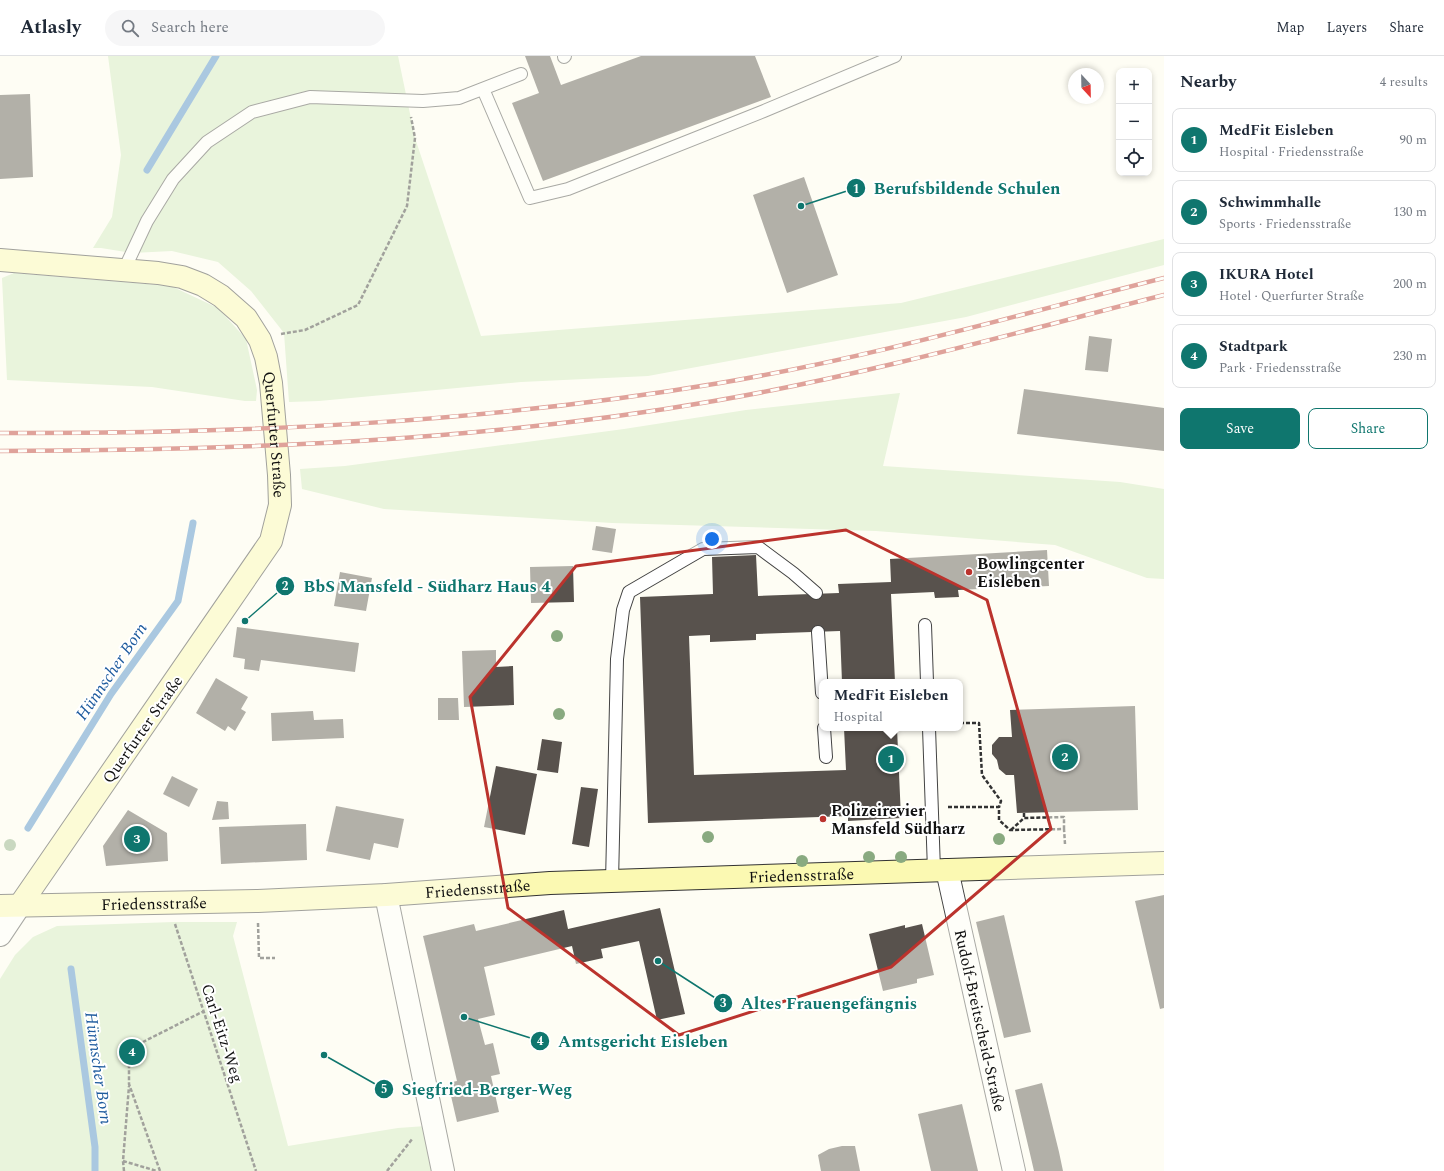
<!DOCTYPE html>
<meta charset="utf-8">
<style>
body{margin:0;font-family:Spectral,serif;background:#f6f6f7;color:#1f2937}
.controls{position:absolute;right:12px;top:12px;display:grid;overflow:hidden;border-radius:8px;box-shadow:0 2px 6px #0003}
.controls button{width:36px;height:36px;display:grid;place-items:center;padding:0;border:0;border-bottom:1px solid #e0e1e3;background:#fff;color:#1f2937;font:20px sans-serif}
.compass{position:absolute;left:1068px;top:12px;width:36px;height:36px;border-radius:50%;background:#fff;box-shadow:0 2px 6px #0003;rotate:158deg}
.you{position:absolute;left:712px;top:483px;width:14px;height:14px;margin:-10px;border:3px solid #fff;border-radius:50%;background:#1a73e8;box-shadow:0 0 0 6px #1a73e833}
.badge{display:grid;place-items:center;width:26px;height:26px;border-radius:50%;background:#0f766e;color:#fff;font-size:13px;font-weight:700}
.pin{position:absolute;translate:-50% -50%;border:2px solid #fff;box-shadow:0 1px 4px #0006}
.popup{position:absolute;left:819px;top:623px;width:144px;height:52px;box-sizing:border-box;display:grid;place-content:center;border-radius:8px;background:#fff;filter:drop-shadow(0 1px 3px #0005);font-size:13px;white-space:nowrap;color:#747a83}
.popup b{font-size:15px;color:#1f2937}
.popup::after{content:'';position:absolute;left:50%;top:100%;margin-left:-8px;border:8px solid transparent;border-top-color:#fff}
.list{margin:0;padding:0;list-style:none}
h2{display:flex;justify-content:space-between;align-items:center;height:52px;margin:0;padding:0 16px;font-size:17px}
h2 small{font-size:13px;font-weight:400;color:#747a83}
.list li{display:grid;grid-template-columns:26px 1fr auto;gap:12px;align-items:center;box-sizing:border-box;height:64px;margin:0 8px 8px;padding:0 8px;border:1px solid #e0e1e3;border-radius:8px}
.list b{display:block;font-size:15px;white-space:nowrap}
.list p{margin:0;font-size:13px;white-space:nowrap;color:#747a83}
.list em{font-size:13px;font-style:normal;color:#747a83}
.actions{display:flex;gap:8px;padding:12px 16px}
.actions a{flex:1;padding:9px 0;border:1px solid #0f766e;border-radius:8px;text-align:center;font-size:14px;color:#0f766e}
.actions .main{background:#0f766e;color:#fff}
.icon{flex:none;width:22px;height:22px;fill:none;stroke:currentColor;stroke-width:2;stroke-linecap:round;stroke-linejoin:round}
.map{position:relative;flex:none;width:1164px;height:1115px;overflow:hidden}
header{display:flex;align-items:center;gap:24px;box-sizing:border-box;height:56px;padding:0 20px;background:#fff;border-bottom:1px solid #e0e1e3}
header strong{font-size:19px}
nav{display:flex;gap:22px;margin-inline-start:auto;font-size:14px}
.search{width:280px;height:36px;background:#f6f6f7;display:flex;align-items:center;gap:10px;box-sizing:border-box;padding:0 14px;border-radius:22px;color:#747a83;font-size:15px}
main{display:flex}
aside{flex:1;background:#fff}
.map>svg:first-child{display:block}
</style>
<header>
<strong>Atlasly</strong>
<div class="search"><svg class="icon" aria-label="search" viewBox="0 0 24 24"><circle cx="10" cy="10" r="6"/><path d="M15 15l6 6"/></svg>Search here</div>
<nav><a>Map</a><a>Layers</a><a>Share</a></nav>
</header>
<main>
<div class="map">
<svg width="1164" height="1115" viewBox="0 0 1164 1115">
<rect width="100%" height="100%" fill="#fefdf4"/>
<path fill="#d0e8be" d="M 108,0 L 398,0 L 415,82 L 481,280 L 901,247 L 1164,183 L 1164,209 L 966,261 L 648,320 L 521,326 L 319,345 L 289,346 L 284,277 L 251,235 L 218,206 L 172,195 L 132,197 L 101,192 L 93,192 L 112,161 L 121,99 Z
M 14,217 L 171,230 L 218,252 L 246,283 L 257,334 L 256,345 L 245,345 L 152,331 L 7,324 L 2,222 Z
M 900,337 L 883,410 L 1120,426 L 1164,433 L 1164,523 L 1147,522 L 1055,489 L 876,475 L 612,467 L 384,453 L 302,433 L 300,413 L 345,410 L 624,373 L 746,354 Z
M 174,866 L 237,866 L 233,880 L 288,1090 L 398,1072 L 426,1070 L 436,1115 L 0,1115 L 0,923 L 15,899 L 33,881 L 57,870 Z"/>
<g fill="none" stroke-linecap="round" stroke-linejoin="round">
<path stroke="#4588c8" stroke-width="7" d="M 147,114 L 216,0
M 28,772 L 111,638 L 178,545 L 193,467
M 71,913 L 95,1091 L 95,1115"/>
</g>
<path fill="#58524d" d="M 525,0 L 550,0 L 561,29 L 641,0 L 755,0 L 771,41 L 543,125 L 512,47 L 539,37 Z
M 30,38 L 33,121 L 0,123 L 0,39 Z
M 804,121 L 838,219 L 787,237 L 753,139 Z
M 1089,280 L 1112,283 L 1108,316 L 1085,314 Z
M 1024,333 L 1164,352 L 1164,395 L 1017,378 Z
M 596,470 L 616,473 L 612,497 L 592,494 Z
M 1047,494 L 1049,530 L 958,534 L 959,541 L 935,542 L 934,536 L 891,538 L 895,626 L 842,626 L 840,575 L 756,578 L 756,584 L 710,586 L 710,579 L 689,580 L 694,719 L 846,714 L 844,672 L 897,672 L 901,762 L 848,765 L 848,760 L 648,767 L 640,541 L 713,538 L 712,501 L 756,499 L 758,540 L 839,537 L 838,528 L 891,526 L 890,503 Z
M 573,510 L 574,546 L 531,547 L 530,511 Z
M 340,516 L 372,522 L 366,555 L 334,550 Z
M 237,571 L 359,587 L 355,616 L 261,604 L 259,615 L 244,613 L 245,603 L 233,601 Z
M 496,594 L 496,611 L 513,610 L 514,649 L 464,651 L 462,595 Z
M 216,622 L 248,641 L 241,653 L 246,656 L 235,675 L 228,670 L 225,675 L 196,657 Z
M 438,642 L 458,642 L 459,664 L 438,664 Z
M 1135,650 L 1138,754 L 1017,757 L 1014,719 L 1006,719 L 999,713 L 997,704 L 992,698 L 992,689 L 999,681 L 1012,681 L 1010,654 Z
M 313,655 L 314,664 L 343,663 L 344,682 L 272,685 L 271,657 Z
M 542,683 L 562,686 L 558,717 L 537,714 Z
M 496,710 L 537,718 L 525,779 L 484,771 Z
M 172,720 L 198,733 L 189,751 L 163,738 Z
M 581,731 L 598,733 L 589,791 L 572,788 Z
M 217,745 L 228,746 L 229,763 L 212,764 Z
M 336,750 L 404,763 L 398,792 L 374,787 L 370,804 L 326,795 Z
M 128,754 L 167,777 L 168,805 L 106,810 L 103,790 Z
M 306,768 L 307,804 L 221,808 L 219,771 Z
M 1164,839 L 1164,952 L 1160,953 L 1135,845 Z
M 660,852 L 685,958 L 657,964 L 639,885 L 601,893 L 603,902 L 576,908 L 572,890 L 484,911 L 495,959 L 478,963 L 485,989 L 493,987 L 500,1018 L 491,1020 L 499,1056 L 457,1066 L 448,1027 L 457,1025 L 423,880 L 474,868 L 476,875 L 564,854 L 568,873 Z
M 1004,859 L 1031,976 L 1004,982 L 976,866 Z
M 922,868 L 934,919 L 917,923 L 917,927 L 883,935 L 869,878 L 905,869 L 905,872 Z
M 1042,1027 L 1059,1096 L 1063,1115 L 1034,1115 L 1031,1102 L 1015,1034 Z
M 962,1048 L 978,1115 L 931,1115 L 918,1058 Z
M 842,1090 L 855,1090 L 860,1115 L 821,1115 L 818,1099 L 829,1093 Z"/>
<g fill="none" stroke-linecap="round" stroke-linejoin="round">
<g stroke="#434343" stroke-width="14">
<path id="lane" d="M 564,1 L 565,0
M 483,33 L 530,142 L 568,133 L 764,55 L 895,0
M 124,214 L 147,165 L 173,123 L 207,86 L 252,56 L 310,41 L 423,45 L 459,42 L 521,18
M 925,569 L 927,626
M 818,576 L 822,637
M 824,672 L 826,701
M 929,672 L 934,814
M 612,826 L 617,603 L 623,554 L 629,536 L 703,493 L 758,491 L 793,517 L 816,537"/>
</g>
<g stroke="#434343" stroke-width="24">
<g id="street">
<path id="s1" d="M 947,814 L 1014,1115"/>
<path d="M 386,839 L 443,1115"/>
<path d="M 0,879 L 20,849"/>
</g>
</g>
<g stroke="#323232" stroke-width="24">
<g id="secondary">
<path id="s2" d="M 0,204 L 158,217 L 182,221 L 203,229 L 221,240 L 246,262 L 260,284 L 266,301 L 271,327 L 279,419 L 280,449 L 271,485 L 20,849"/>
<path id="s3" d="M 0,850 L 258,845 L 386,839 L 550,827 L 1164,807"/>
</g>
</g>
<path stroke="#323232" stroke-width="2.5" stroke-dasharray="4 2" stroke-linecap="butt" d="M 281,278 L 305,274 L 358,249 L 407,150 L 415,82 L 411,61
M 960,667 L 979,667 L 982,719 L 1001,745 L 999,751
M 948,751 L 999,751 L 999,764 L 1010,774 L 1064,773 L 1065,788
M 1024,757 L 1024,762
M 1011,774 L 1024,762 L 1064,761 L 1064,773
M 258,867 L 259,902 L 275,902
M 175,868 L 256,1115
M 123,1105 L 157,1115
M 124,1115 L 123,1105 L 129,1030
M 160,1115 L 129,1028 L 129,1008 L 143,986 L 204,955
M 387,1115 L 413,1082"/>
<use href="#lane" stroke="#fff" stroke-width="12"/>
<use href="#street" stroke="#fff" stroke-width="22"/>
<use href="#secondary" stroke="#fbf9b2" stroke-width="22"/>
<g stroke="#bb332d" stroke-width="4.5">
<path id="rail" d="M 0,377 C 241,378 483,367 720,327 C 870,302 1017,259 1164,222
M 0,395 C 238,394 479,386 714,345 C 866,319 1015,277 1164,239"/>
</g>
<use href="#rail" stroke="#fff" stroke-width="3" stroke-dasharray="9" stroke-linecap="butt"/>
</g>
<g fill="#89aa80">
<circle cx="557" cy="580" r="6"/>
<circle cx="559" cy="658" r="6"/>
<circle cx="708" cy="781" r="6"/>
<circle cx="999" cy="783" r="6"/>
<circle cx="10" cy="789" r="6"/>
<circle cx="869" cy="801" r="6"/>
<circle cx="901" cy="801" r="6"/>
<circle cx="802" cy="805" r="6"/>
</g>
<path d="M0 0H1164V1115H0ZM 846,474 L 987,544 L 1051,773 L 891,911 L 679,979 L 508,852 L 470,641 L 576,510 Z" fill="#fefdf4" fill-opacity=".55" fill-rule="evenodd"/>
<path fill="none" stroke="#bb332d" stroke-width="3" stroke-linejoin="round" d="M 846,474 L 987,544 L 1051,773 L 891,911 L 679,979 L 508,852 L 470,641 L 576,510 Z"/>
<g fill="#bb332d" stroke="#fff" stroke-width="1.5">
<circle cx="969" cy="516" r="4"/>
<circle cx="823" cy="763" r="4"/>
</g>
<g text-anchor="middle" stroke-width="4" stroke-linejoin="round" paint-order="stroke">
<g font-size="16" fill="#101010" stroke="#fff">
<text dy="6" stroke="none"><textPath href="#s2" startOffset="382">Querfurter Straße</textPath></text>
<text transform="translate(142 673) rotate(-55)" y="6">Querfurter Straße</text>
<text dy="6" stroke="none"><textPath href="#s3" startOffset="802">Friedensstraße</textPath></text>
<text dy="6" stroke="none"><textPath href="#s3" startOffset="478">Friedensstraße</textPath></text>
<text dy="6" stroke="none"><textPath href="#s3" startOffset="154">Friedensstraße</textPath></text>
<text dy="6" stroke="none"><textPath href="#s1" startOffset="154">Rudolf-Breitscheid-Straße</textPath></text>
<text transform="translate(223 977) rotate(72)" y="6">Carl-Eitz-Weg</text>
</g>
<g font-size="16" font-weight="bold" fill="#101010" stroke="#fff" text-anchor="start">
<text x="977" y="513">Bowlingcenter<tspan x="977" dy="18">Eisleben</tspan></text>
<text x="831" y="760">Polizeirevier<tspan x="831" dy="18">Mansfeld Südharz</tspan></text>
</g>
<g font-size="17" font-style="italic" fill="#1e5b9e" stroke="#fff">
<text transform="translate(111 615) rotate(-56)" y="6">Hünnscher Born</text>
<text transform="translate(99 1012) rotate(82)" y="6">Hünnscher Born</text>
</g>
</g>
<path fill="none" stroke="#0f766e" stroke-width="1.5" d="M801 150L856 132M245 565L285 530M658 905L723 947M464 961L540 985M324 999L384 1033"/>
<g fill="#0f766e" stroke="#fff" stroke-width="1.5">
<circle cx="801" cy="150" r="4"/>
<circle cx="245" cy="565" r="4"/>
<circle cx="658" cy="905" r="4"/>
<circle cx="464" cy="961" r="4"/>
<circle cx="324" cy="999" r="4"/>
<circle cx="856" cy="132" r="10"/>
<circle cx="285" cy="530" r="10"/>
<circle cx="723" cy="947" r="10"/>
<circle cx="540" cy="985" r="10"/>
<circle cx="384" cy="1033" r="10"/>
</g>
<g font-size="12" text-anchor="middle" font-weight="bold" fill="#fff">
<text x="856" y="137">1</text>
<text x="285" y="534">2</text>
<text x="723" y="951">3</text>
<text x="540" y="989">4</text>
<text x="384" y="1037">5</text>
</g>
<g font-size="17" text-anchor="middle" font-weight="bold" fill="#0f766e" stroke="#fff" stroke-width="4" stroke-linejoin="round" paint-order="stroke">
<text x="967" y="138">Berufsbildende Schulen</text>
<text x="427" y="536">BbS Mansfeld - Südharz Haus 4</text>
<text x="829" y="953">Altes Frauengefängnis</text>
<text x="643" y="991">Amtsgericht Eisleben</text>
<text x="487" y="1039">Siegfried-Berger-Weg</text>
</g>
</svg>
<div class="controls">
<button>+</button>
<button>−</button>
<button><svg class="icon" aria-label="locate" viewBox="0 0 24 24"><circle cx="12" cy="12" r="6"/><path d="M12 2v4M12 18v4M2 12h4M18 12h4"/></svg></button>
</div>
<svg class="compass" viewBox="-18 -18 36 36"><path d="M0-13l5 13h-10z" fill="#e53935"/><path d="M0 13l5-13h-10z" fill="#747a83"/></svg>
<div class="you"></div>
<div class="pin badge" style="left:891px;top:703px">1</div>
<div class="popup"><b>MedFit Eisleben</b>Hospital</div>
<div class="pin badge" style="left:1065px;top:701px">2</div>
<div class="pin badge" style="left:137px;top:783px">3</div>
<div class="pin badge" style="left:132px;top:996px">4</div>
</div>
<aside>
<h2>Nearby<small>4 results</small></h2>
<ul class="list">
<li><span class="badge">1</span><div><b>MedFit Eisleben</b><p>Hospital · Friedensstraße</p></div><em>90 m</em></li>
<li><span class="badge">2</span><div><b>Schwimmhalle</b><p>Sports · Friedensstraße</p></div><em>130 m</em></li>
<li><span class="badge">3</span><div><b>IKURA Hotel</b><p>Hotel · Querfurter Straße</p></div><em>200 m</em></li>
<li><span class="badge">4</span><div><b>Stadtpark</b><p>Park · Friedensstraße</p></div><em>230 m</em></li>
</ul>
<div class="actions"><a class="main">Save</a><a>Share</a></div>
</aside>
</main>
